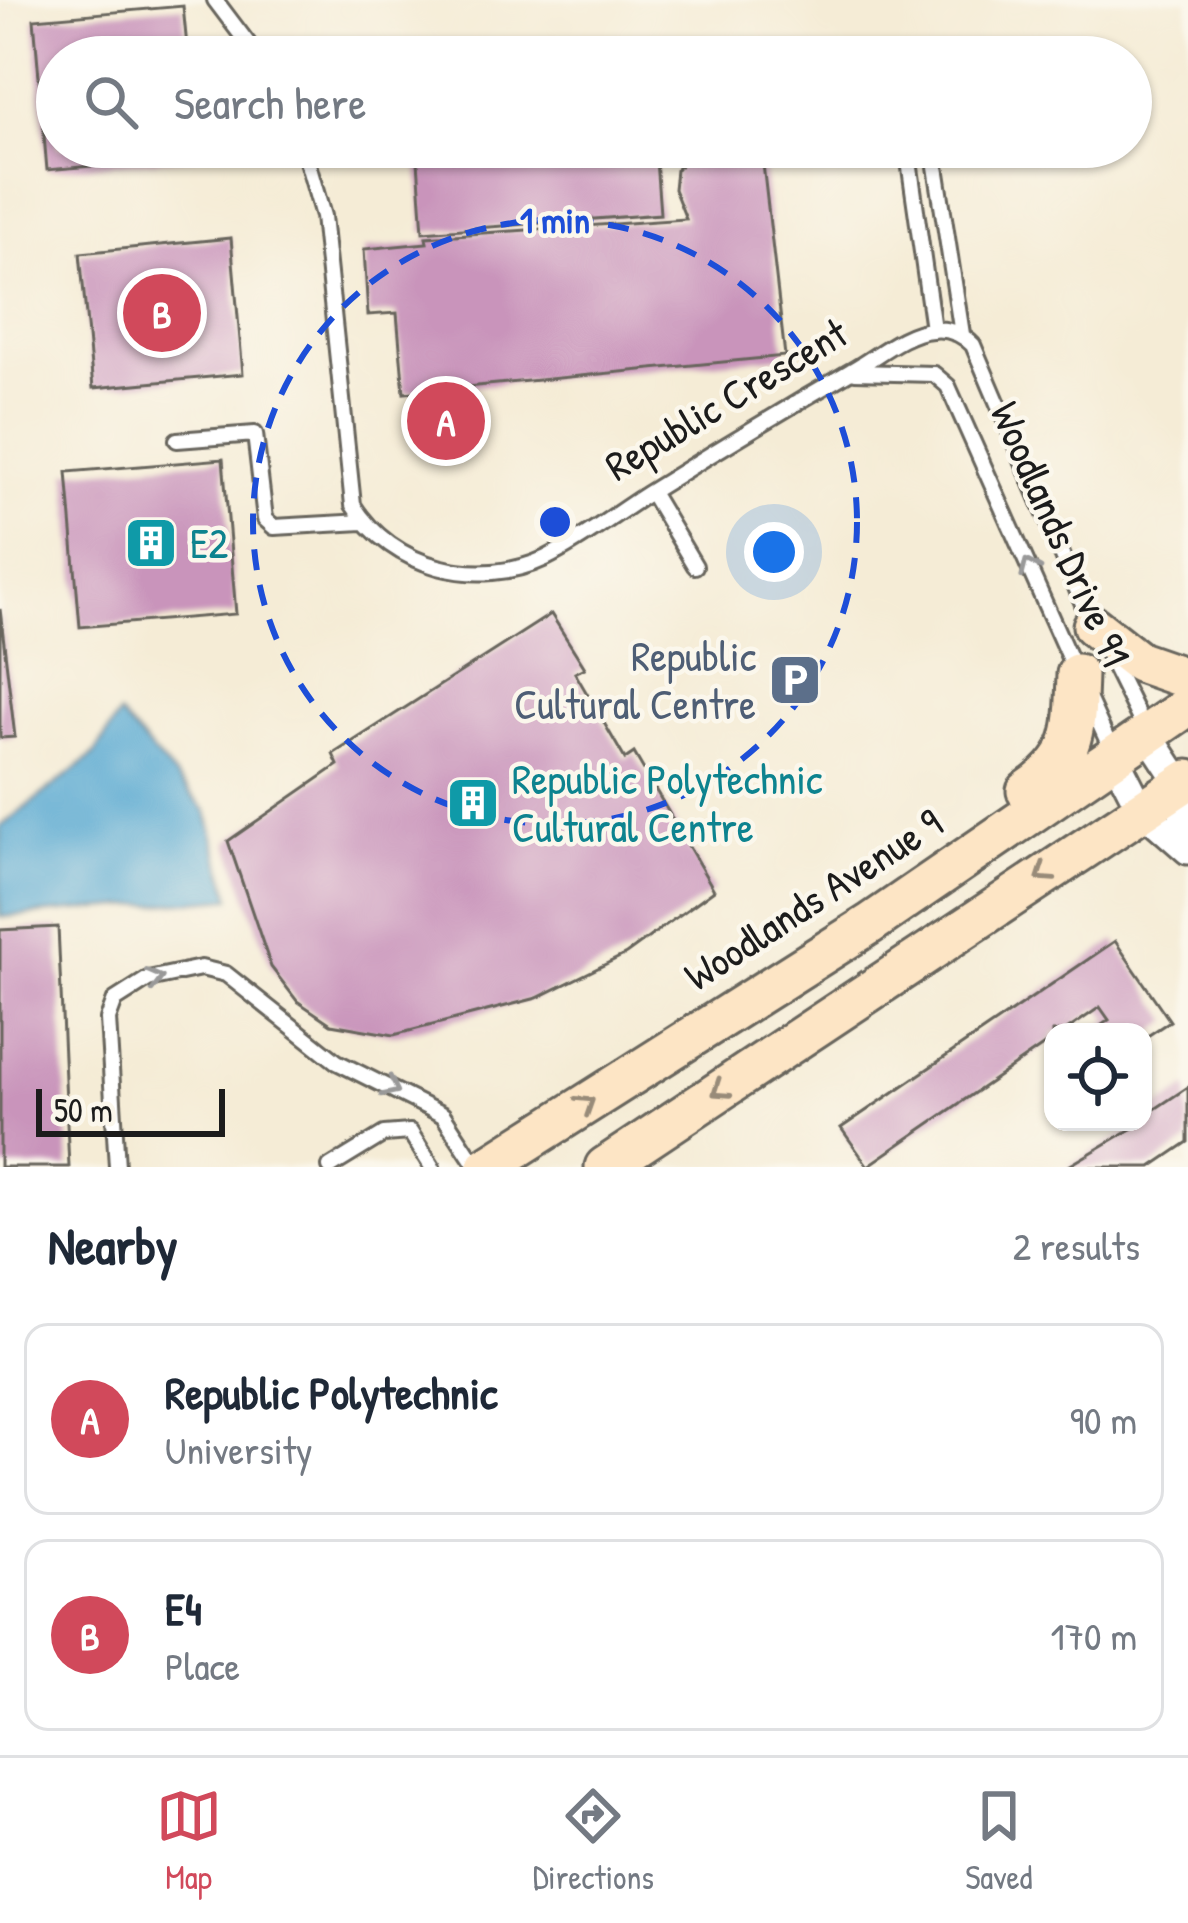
<!DOCTYPE html>
<style>
body{margin:0;font-family:"Patrick Hand",sans-serif;background:#f2f2f3;color:#1f2937}
.controls{position:absolute;right:36px;bottom:36px;display:grid;overflow:hidden;border-radius:24px;box-shadow:0 3px 9px #0004}
.controls button{width:108px;height:108px;display:grid;place-items:center;padding:0;border:0;border-bottom:3px solid #e0e1e3;background:#fff;color:#1f2937;font:60px sans-serif}
.scale{position:absolute;left:36px;bottom:30px;width:189px;box-sizing:border-box;padding-left:12px;border:6px solid #1c1c1c;border-top:0;font-size:33px;line-height:42px;white-space:nowrap;color:#1c1c1c;-webkit-text-stroke:9px #fbf7ec;paint-order:stroke}
.you{position:absolute;left:774px;top:552px;width:42px;height:42px;margin:-30px;border:9px solid #fff;border-radius:50%;background:#1a73e8;box-shadow:0 0 0 18px #1a73e833}
.badge{display:grid;place-items:center;width:78px;height:78px;border-radius:50%;background:#d1495b;color:#fff;font-size:39px;font-weight:700}
.pin{position:absolute;translate:-50% -50%;border:6px solid #fff;box-shadow:0 3px 12px #0006}
.list{margin:0;padding:0;list-style:none}
h2{display:flex;justify-content:space-between;align-items:center;height:156px;margin:0;padding:0 48px;font-size:51px}
h2 small{font-size:39px;font-weight:400;color:#747a83}
.list li{display:grid;grid-template-columns:78px 1fr auto;gap:36px;align-items:center;box-sizing:border-box;height:192px;margin:0 24px 24px;padding:0 24px;border:3px solid #e0e1e3;border-radius:24px}
.list b{display:block;font-size:45px;white-space:nowrap}
.list p{margin:0;font-size:39px;white-space:nowrap;color:#747a83}
.list em{font-size:39px;font-style:normal;color:#747a83}
.icon{flex:none;width:66px;height:66px;fill:none;stroke:currentColor;stroke-width:2;stroke-linecap:round;stroke-linejoin:round}
.map{position:relative;flex:none;width:1188px;height:1167px;overflow:hidden}
.search{position:absolute;background:#fff;box-shadow:0 3px 9px #0004;left:36px;right:36px;top:36px;height:132px;display:flex;align-items:center;gap:30px;box-sizing:border-box;padding:0 42px;border-radius:66px;color:#747a83;font-size:45px}
.sheet{height:588px;background:#fff}
nav{display:flex;justify-content:space-around;align-items:center;box-sizing:border-box;height:168px;border-top:3px solid #e0e1e3;background:#fff;font-size:33px;color:#747a83}
nav a{display:grid;justify-items:center;gap:6px}
nav .on{color:#d1495b}
.map>svg:first-child{display:block}
</style>
<div class="map">
<svg width="1188" height="1167" viewBox="0 0 1188 1167">
<rect width="100%" height="100%" fill="#fbf7ec"/>
<filter id="ink" filterUnits="userSpaceOnUse"><feTurbulence type="fractalNoise" baseFrequency=".00833" numOctaves="2"/><feDisplacementMap in="SourceGraphic" scale="24" xChannelSelector="R" yChannelSelector="G"/><feConvolveMatrix kernelMatrix="1 2 1 2 8 2 1 2 1" color-interpolation-filters="sRGB"/></filter>
<filter id="wash" filterUnits="userSpaceOnUse"><feTurbulence type="fractalNoise" baseFrequency=".004" numOctaves="4" result="noise"/><feDisplacementMap in="SourceGraphic" scale="48" xChannelSelector="R" yChannelSelector="G"/><feGaussianBlur stdDeviation="2.7" result="paint"/><feColorMatrix in="noise" values="0 0 0 0 0 0 0 0 0 0 0 0 0 0 0 0 0 1.4 0 .05"/><feComposite in="paint" operator="in"/></filter>
<g filter="url(#wash)">
<rect width="100%" height="100%" fill="#f5ecd6"/>
<path fill="#56a8d1" stroke="#396276" stroke-width="3" d="M 119,715 L 207,812 L 231,898 L 0,917 L 0,827 L 94,755 Z"/>
<g id="blocks">
<path fill="#c994bb" d="M 183,6 L 188,57 L 57,57 L 57,147 L 196,147 L 197,157 L 47,170 L 34,19 Z
M 417,147 L 655,147 L 660,214 L 423,232 Z
M 698,147 L 743,147 L 763,164 L 785,356 L 404,393 L 397,313 L 368,315 L 364,249 L 427,243 L 426,237 L 686,219 L 674,189 L 676,170 Z
M 231,238 L 243,374 L 93,388 L 80,253 Z
M 223,459 L 236,614 L 80,627 L 67,472 Z
M 0,609 L 15,737 L 0,738 Z
M 551,614 L 585,668 L 575,673 L 625,759 L 634,753 L 714,890 L 626,954 L 537,998 L 394,1035 L 331,1024 L 297,1001 L 271,967 L 228,841 L 338,765 L 333,754 Z
M 58,927 L 69,1167 L 0,1167 L 0,930 Z
M 1115,941 L 1170,1021 L 1143,1039 L 1143,1032 L 1092,1032 L 1109,1020 L 1100,1007 L 1064,1032 L 1053,1032 L 1053,1039 L 868,1166 L 841,1128 Z
M 1188,1087 L 1188,1142 L 1151,1167 L 1067,1167 L 1143,1122 L 1143,1117 Z"/>
</g>
</g>
<g filter="url(#ink)">
<use href="#blocks" fill-opacity="0" stroke="#68655d" stroke-width="3"/>
<g fill="none" stroke-linecap="round" stroke-linejoin="round">
<g stroke="#68655d" stroke-width="20">
<path id="service" d="M 215,0 L 258,57
M 303,147 L 323,216 L 353,505 C 392,568 478,590 546,558 C 581,541 614,515 647,494 C 714,452 782,411 851,371 C 875,358 904,332 932,330 C 948,328 962,334 973,345 L 1092,625
M 907,147 L 933,329
M 933,147 L 962,334
M 855,372 L 934,374 L 948,386 L 1075,671
M 177,440 L 255,434 L 265,519 L 274,527 L 363,522
M 651,492 L 695,566
M 1108,655 L 1146,732
M 1087,696 L 1113,753
M 117,1167 L 108,1019 L 115,1000 L 148,979 L 201,968 L 226,974 L 337,1062 L 443,1115 L 477,1167
M 330,1167 L 384,1134 L 410,1132 L 432,1167"/>
</g>
<g stroke="#68655d" stroke-width="33">
<path id="minor" d="M 1147,733 L 1181,785 L 1186,847
M 1114,756 L 1141,809 L 1188,850"/>
</g>
<g stroke="#68655d" stroke-width="45">
<path id="secondary" d="M 1093,626 L 1139,662 L 1188,679
M 1027,791 C 1077,757 1075,731 1077,674
M 487,1167 L 870,924 L 1188,706
M 605,1167 L 1188,780"/>
</g>
<use href="#service" stroke="#fff" stroke-width="14"/>
<use href="#minor" stroke="#fff" stroke-width="27"/>
<use href="#secondary" stroke="#fde5c5" stroke-width="39"/>
</g>
<defs><path id="oneway-chevron" d="M-2-3.5L2.5 0L-2 3.5" fill="none" stroke-width="1.6" stroke-linecap="round" stroke-linejoin="round" transform="scale(3)"/></defs>
<g stroke="#999">
<use href="#oneway-chevron" transform="translate(1029 567) rotate(-114)"/>
<use href="#oneway-chevron" transform="translate(155 979) rotate(-15)"/>
<use href="#oneway-chevron" transform="translate(391 1088) rotate(26)"/>
</g>
<g stroke="#988b79">
<use href="#oneway-chevron" transform="translate(1044 874) rotate(146)"/>
<use href="#oneway-chevron" transform="translate(720 1090) rotate(146)"/>
<use href="#oneway-chevron" transform="translate(586 1104) rotate(-33)"/>
</g>
</g>
<circle fill="none" stroke="#1d4ed8" stroke-width="6" stroke-dasharray="21 15" cx="555" cy="522" r="302"/>
<defs>
<g id="building-square" transform="scale(2.7)"><rect x="-9" y="-9" width="18" height="18" rx="4" fill="#0f9aa8" stroke="#fbf7ec"/><path d="M-4-6H4V6H1V3H-1V6H-4ZM-2.5-4.3h1.7v1.8h-1.7ZM.8-4.3h1.7v1.8H.8ZM-2.5-1h1.7V.8h-1.7ZM.8-1h1.7V.8H.8Z" fill="#fff"/></g>
<g id="parking-square" transform="scale(2.7)"><rect x="-9" y="-9" width="18" height="18" rx="4" fill="#5c6f8a" stroke="#fbf7ec"/><path d="M-3.5-5.5H1a3.5 3.5 0 0 1 0 7H-1V5.5H-3.5ZM-1-3.4V-.6H.8a1.4 1.4 0 0 0 0-2.8Z" fill="#fff"/></g>
</defs>
<g fill-rule="evenodd">
<use href="#building-square" x="151" y="543"/>
<use href="#parking-square" x="795" y="680"/>
<use href="#building-square" x="473" y="803"/>
</g>
<g text-anchor="middle" stroke-width="9" stroke-linejoin="round" paint-order="stroke">
<g font-size="42" fill="#1c1c1c" stroke="#fbf7ec">
<text transform="translate(726 399) rotate(-31)" y="15">Republic Crescent</text>
<text transform="translate(1061 534) rotate(66)" y="15">Woodlands Drive 91</text>
<text transform="translate(813 899) rotate(-33)" y="15">Woodlands Avenue 9</text>
</g>
<g font-size="42" fill="#0d838f" stroke="#fbf7ec" text-anchor="start">
<text x="190" y="558">E2</text>
<text x="512" y="794">Republic Polytechnic<tspan x="512" dy="48">Cultural Centre</tspan></text>
</g>
<g font-size="42" fill="#4e5e75" stroke="#fbf7ec" text-anchor="end">
<text x="756" y="671">Republic<tspan x="756" dy="48">Cultural Centre</tspan></text>
</g>
</g>
<circle cx="555" cy="522" r="18" fill="#1d4ed8" stroke="#fbf7ec" stroke-width="6"/>
<g font-size="36" text-anchor="middle" font-weight="bold" fill="#1d4ed8" stroke="#fbf7ec" stroke-width="9" stroke-linejoin="round" paint-order="stroke">
<text x="555" y="233">1 min</text>
</g>
</svg>
<div class="controls">
<button><svg class="icon" aria-label="locate" viewBox="0 0 24 24"><circle cx="12" cy="12" r="6"/><path d="M12 2v4M12 18v4M2 12h4M18 12h4"/></svg></button>
</div>
<div class="scale">50 m</div>
<div class="you"></div>
<div class="pin badge" style="left:446px;top:421px">A</div>
<div class="pin badge" style="left:162px;top:313px">B</div>
<div class="search"><svg class="icon" aria-label="search" viewBox="0 0 24 24"><circle cx="10" cy="10" r="6"/><path d="M15 15l6 6"/></svg>Search here</div>
</div>
<section class="sheet">
<h2>Nearby<small>2 results</small></h2>
<ul class="list">
<li><span class="badge">A</span><div><b>Republic Polytechnic</b><p>University</p></div><em>90 m</em></li>
<li><span class="badge">B</span><div><b>E4</b><p>Place</p></div><em>170 m</em></li>
</ul>
</section>
<nav>
<a class="on"><svg class="icon" aria-label="map" viewBox="0 0 24 24"><path d="M3 6l6-2 6 2 6-2v14l-6 2-6-2-6 2zM9 4v14M15 6v14"/></svg>Map</a>
<a><svg class="icon" aria-label="directions" viewBox="0 0 24 24"><path d="M12 3l9 9-9 9-9-9zM9 14v-3h6M13 9l2 2-2 2"/></svg>Directions</a>
<a><svg class="icon" aria-label="saved" viewBox="0 0 24 24"><path d="M7 4h10v16l-5-4-5 4z"/></svg>Saved</a>
</nav>
